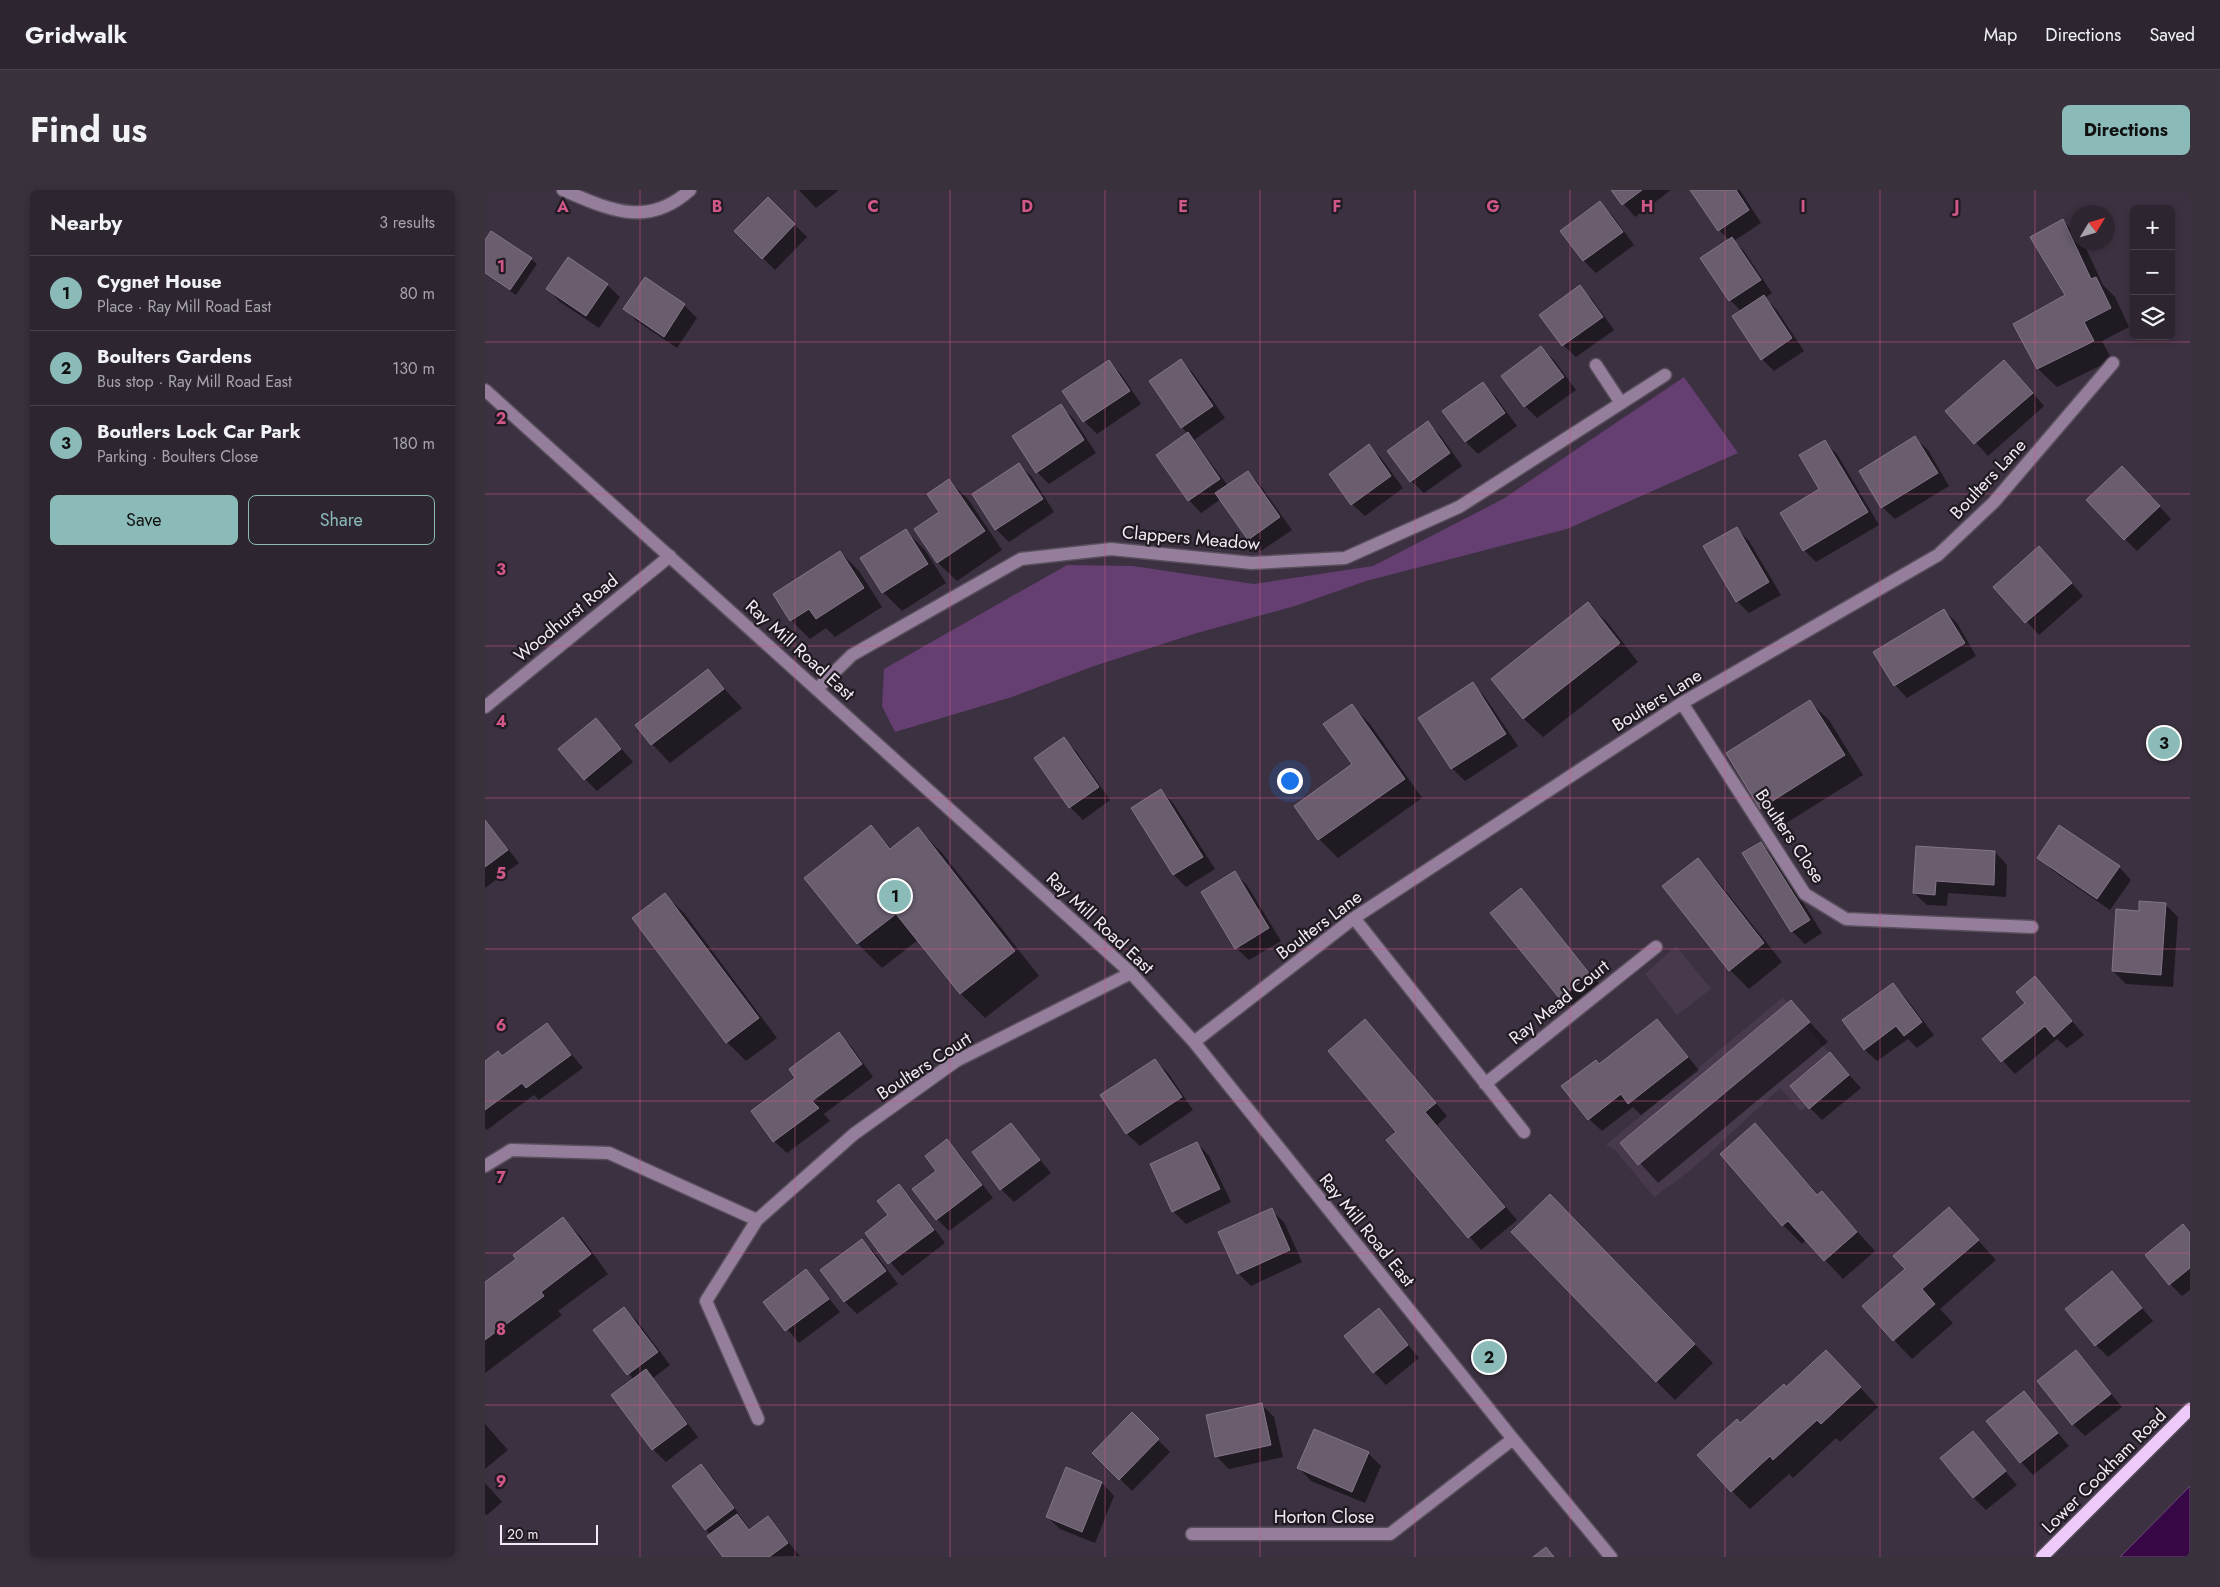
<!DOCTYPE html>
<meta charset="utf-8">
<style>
body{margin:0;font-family:Jost,sans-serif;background:#39313c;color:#f1f3f6}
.controls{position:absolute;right:15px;top:15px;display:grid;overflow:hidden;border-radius:8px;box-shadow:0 2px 8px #0003}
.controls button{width:45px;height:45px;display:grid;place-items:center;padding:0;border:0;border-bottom:1px solid #48424c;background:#2d2530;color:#f1f3f6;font:25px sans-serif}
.compass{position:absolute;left:1585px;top:15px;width:45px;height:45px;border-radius:50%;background:#2d2530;box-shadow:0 2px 8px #0003;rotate:52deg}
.scale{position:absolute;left:15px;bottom:12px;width:98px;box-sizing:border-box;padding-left:5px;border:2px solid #f2eaf4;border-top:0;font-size:14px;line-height:18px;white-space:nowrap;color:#f2eaf4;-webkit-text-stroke:4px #201b22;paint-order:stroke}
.you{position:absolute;left:804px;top:590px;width:18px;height:18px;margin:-12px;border:4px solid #fff;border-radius:50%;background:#1a73e8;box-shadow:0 0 0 8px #1a73e833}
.badge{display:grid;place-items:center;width:32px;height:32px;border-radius:50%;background:#8bbbb9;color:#111;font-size:16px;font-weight:700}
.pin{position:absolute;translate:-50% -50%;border:2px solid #fff;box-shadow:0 1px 5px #0006}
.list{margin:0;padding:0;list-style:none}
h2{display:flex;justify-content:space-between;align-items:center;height:65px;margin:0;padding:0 20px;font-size:21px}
h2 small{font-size:16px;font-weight:400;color:#a7a5ab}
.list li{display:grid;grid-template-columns:32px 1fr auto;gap:15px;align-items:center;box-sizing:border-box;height:75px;padding:0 20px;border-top:1px solid #48424c}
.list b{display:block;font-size:19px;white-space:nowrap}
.list p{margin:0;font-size:16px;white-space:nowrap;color:#a7a5ab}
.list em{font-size:16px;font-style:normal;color:#a7a5ab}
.actions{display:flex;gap:10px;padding:15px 20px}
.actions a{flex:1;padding:11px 0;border:1px solid #8bbbb9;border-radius:8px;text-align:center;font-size:18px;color:#8bbbb9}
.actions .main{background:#8bbbb9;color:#111}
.icon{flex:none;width:28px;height:28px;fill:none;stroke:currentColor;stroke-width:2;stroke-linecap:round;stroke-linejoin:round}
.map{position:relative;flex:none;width:1705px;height:1367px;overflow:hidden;border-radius:8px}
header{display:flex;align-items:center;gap:30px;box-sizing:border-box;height:70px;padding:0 25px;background:#2d2530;border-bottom:1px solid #48424c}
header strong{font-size:24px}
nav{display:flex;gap:28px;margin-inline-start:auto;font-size:18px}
.intro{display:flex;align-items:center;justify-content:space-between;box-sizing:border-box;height:120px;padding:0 30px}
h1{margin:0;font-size:35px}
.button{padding:12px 22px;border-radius:8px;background:#8bbbb9;color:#111;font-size:18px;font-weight:700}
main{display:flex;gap:30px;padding:0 30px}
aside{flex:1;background:#2d2530;border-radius:8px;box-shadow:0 2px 8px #0003}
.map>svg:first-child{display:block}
</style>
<header>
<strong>Gridwalk</strong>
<nav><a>Map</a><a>Directions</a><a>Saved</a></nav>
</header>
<div class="intro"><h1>Find us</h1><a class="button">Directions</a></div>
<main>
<aside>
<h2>Nearby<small>3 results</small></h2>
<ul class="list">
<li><span class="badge">1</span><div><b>Cygnet House</b><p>Place · Ray Mill Road East</p></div><em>80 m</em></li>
<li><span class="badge">2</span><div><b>Boulters Gardens</b><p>Bus stop · Ray Mill Road East</p></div><em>130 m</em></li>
<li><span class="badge">3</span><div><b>Boutlers Lock Car Park</b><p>Parking · Boulters Close</p></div><em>180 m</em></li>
</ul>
<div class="actions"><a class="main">Save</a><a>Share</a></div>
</aside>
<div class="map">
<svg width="1705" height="1367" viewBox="0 0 1705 1367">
<rect width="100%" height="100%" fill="#3c3140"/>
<path fill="#483a4d" d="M 1191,756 L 1226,799 L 1192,825 L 1160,784 Z
M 1298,807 L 1362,884 L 1316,921 L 1295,898 L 1206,980 L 1169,1007 L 1131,961 L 1121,955 Z"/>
<path fill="#653e72" d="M 1199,187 L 1253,263 L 1082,339 L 881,391 L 810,416 L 712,443 L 609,476 L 527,507 L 410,542 L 397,516 L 399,479 L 582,375 L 648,376 L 769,394 L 888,376 L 1018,309 Z"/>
<path fill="#380846" stroke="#704c7a" d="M 1705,1296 L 1705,1367 L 1635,1367 Z"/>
<path fill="#0007" d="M 314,0 L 354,0 L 331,18 Z
M 1127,0 L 1186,0 L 1150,27 Z
M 1207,0 L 1255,0 L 1276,33 L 1249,51 L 1259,61 L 1287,103 L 1280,108 L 1291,119 L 1319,161 L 1289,181 L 1277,169 L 1256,121 L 1245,110 L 1217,68 L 1244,50 L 1234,40 Z
M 283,8 L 322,47 L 290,80 L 251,41 Z
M 1115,13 L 1127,25 L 1149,55 L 1111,83 L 1099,71 L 1077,41 Z
M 1578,31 L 1592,45 L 1592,52 L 1598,52 L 1618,95 L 1630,107 L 1644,137 L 1617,151 L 1627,170 L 1572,197 L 1553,179 L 1529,135 L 1582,106 Z
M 0,52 L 46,69 L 52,74 L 31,105 L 0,84 Z
M 160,89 L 199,115 L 212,128 L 192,158 L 153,132 L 140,119 Z
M 122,95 L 135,107 L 114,138 L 75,112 L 63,99 Z
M 1094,97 L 1107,109 L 1129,140 L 1091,167 L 1078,155 Z
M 1056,158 L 1069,170 L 1091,200 L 1052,228 L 1040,216 Z
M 696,171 L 708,183 L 740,228 L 709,250 L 743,296 L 763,282 L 775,295 L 807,340 L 776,361 L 764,349 L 736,309 L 716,323 L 704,310 L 703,244 L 697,237 Z
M 623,172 L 636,184 L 656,214 L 612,244 L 599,231 L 579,201 Z
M 1531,184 L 1559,216 L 1503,266 L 1462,221 Z
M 998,194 L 1010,206 L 1032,236 L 993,264 L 981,252 L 959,222 Z
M 575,216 L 588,228 L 611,263 L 564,294 L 552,282 Z
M 943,233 L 955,245 L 977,276 L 939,303 L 926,291 Z
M 1430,248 L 1443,260 L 1464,296 L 1410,329 L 1397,317 Z
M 1339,252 L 1352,264 L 1394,335 L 1331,372 L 1319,360 L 1336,299 Z
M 884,256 L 896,268 L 918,298 L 880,326 L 867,314 Z
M 534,275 L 547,287 L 569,322 L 524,352 L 511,339 Z
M 1650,290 L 1686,329 L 1652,361 L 1640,349 Z
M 464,291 L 483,309 L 517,360 L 472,391 L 453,373 L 431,339 L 456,323 Z
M 1251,338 L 1264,351 L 1296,405 L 1264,423 L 1252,411 Z
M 421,341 L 440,360 L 461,393 L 417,421 L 398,402 Z
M 355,362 L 374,381 L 397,417 L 350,447 L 341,438 L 325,449 L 306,430 L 290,405 Z
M 1566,370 L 1598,406 L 1554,445 L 1510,397 Z
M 1103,414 L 1122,432 L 1153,472 L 1058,547 L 1039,529 L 1007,489 Z
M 1459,420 L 1472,433 L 1491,466 L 1422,508 L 1410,495 Z
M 223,481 L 257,518 L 185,573 L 167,554 Z
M 988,494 L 1000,507 L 1033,556 L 980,591 L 967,578 L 935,528 Z
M 1325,512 L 1344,530 L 1378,585 L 1295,637 L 1276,618 Z
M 867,516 L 885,534 L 937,608 L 853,668 L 834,649 L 810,616 L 869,575 Z
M 111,530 L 148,572 L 112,601 L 100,589 Z
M 579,549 L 591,561 L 625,610 L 598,630 L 585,617 L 551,568 Z
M 676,601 L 688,613 L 730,679 L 701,697 L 689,685 Z
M 0,630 L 34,673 L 0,698 Z
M 386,637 L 407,659 L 433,639 L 457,663 L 554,786 L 500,828 L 476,804 L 433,750 L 397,778 L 373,754 L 321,688 Z
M 1276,654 L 1289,666 L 1337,743 L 1320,754 L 1307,741 L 1259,664 Z
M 1432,657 L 1510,662 L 1522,675 L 1521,707 L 1463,703 L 1462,716 L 1442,715 L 1429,703 Z
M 1554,667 L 1634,677 L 1646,690 L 1625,720 L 1567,680 Z
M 1212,670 L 1231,689 L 1297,772 L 1264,799 L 1245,780 L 1179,696 Z
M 749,683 L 762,695 L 796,751 L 764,770 L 751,758 Z
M 1036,700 L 1117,797 L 1088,821 L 1007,723 Z
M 180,705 L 199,723 L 292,848 L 261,871 L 242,852 Z
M 1680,714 L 1693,727 L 1688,797 L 1641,794 L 1628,781 L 1655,722 Z
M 1550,788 L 1599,845 L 1582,858 L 1572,849 L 1530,884 L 1498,849 L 1542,813 Z
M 1407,794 L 1420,807 L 1449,845 L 1432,858 L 1423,849 L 1392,871 L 1379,859 Z
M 1306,812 L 1343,852 L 1173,993 L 1137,953 Z
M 1172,830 L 1214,880 L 1156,925 L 1148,917 L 1117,941 L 1104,929 L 1115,876 Z
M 880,831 L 962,926 L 952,935 L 1032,1030 L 996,1060 L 902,950 L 912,942 Z
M 62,835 L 98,878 L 54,910 L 49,905 L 2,940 L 0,938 L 0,873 L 18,867 Z
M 354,844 L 366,856 L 388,887 L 339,924 L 345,931 L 302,963 L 289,951 L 312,888 Z
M 1345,864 L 1376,898 L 1337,930 L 1325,918 Z
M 670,870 L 683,883 L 708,920 L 655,956 L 642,944 L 617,906 Z
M 526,935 L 566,983 L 529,1012 L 516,999 Z
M 1270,935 L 1334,1006 L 1337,1003 L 1390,1061 L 1358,1089 L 1321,1050 L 1317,1054 L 1298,1035 Z
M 462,951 L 474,963 L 508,1008 L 464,1041 L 452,1029 Z
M 712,953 L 724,966 L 746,1012 L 701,1034 L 688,1021 Z
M 414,996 L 426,1008 L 460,1053 L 417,1086 L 381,1043 L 405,1026 Z
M 1464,1018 L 1511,1070 L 1455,1119 L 1468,1133 L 1427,1169 L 1409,1150 L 1421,1079 Z
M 786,1020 L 799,1032 L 817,1072 L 766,1096 L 753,1083 Z
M 1084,1025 L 1228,1173 L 1190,1210 L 1171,1191 Z
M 78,1029 L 96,1047 L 123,1084 L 73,1121 L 77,1125 L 0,1183 L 0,1094 L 32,1070 Z
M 1705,1043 L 1705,1100 L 1697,1106 L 1685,1094 Z
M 377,1050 L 390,1063 L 413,1094 L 372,1124 L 360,1112 L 337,1080 Z
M 321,1081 L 355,1122 L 314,1153 L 280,1112 Z
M 1627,1083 L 1668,1131 L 1623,1167 L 1611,1155 Z
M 139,1119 L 152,1131 L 185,1175 L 168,1188 L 213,1247 L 181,1272 L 168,1259 L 149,1190 L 110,1140 Z
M 894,1120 L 934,1168 L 901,1195 L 889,1182 Z
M 1591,1162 L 1637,1217 L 1600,1246 L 1588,1234 Z
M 1360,1181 L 1393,1217 L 1355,1252 L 1351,1248 L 1308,1288 L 1304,1284 L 1265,1319 L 1247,1301 L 1255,1235 L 1302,1199 Z
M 1539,1203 L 1584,1256 L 1548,1285 L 1536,1272 Z
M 776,1214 L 789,1227 L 798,1267 L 744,1279 L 731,1266 Z
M 647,1224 L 685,1262 L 647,1301 L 609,1263 Z
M 0,1234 L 23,1260 L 0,1279 Z
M 1488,1243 L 1532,1295 L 1501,1320 L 1488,1307 Z
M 883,1263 L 896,1276 L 880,1313 L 826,1291 L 814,1278 Z
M 216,1276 L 228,1288 L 266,1341 L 283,1328 L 315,1366 L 239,1367 L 221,1339 Z
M 582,1279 L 617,1293 L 629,1306 L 610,1353 L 575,1339 L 562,1327 Z
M 0,1293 L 17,1312 L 2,1325 L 0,1324 Z"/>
<path fill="#695d6e" stroke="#827687" d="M 1126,0 L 1157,0 L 1137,15 Z
M 1205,0 L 1251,0 L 1264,20 L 1233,41 Z
M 283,7 L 310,34 L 277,69 L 249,41 Z
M 1115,11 L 1138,42 L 1098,71 L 1075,41 Z
M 1578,29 L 1606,89 L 1611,87 L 1626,118 L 1599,132 L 1609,151 L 1552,179 L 1528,134 L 1580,105 L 1545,47 Z
M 6,41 L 47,68 L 25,100 L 0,83 L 0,50 Z
M 1247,47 L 1276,90 L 1244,111 L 1215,68 Z
M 83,67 L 123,94 L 101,126 L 61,99 Z
M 160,87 L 200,114 L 179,147 L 138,119 Z
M 1095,95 L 1118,127 L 1077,156 L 1054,125 Z
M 1279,105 L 1307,148 L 1276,170 L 1247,126 Z
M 1056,156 L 1079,187 L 1039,217 L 1016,186 Z
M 696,169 L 728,216 L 696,238 L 664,191 Z
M 624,170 L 645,201 L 598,232 L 577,201 Z
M 1519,170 L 1548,203 L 1489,254 L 1460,221 Z
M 998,192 L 1020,223 L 980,252 L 957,221 Z
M 576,214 L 599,250 L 551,283 L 527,246 Z
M 943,231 L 965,263 L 925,292 L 902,261 Z
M 703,242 L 735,289 L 703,311 L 671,265 Z
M 1430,246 L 1453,283 L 1396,318 L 1374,281 Z
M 1340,250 L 1383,322 L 1318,361 L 1295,323 L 1334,299 L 1314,265 Z
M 884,254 L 906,286 L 866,315 L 844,284 Z
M 534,273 L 558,309 L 510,340 L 487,304 Z
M 1637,276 L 1675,316 L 1639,350 L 1601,310 Z
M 763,281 L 795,327 L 763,350 L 730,303 Z
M 464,289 L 500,341 L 452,373 L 429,339 L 454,322 L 442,304 Z
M 1252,337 L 1284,392 L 1251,412 L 1218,356 Z
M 421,339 L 443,374 L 397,403 L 375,368 Z
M 1554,356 L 1587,393 L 1540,433 L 1508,397 Z
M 355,361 L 379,398 L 331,429 L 324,419 L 305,431 L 288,404 Z
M 1103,412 L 1135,453 L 1038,529 L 1006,489 Z
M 1459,419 L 1480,453 L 1409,496 L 1388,462 Z
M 223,479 L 239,499 L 166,555 L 150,535 Z
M 988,492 L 1021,544 L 966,579 L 933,528 Z
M 1325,510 L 1360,565 L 1275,619 L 1241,563 Z
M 867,514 L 920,589 L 833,650 L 809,616 L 867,574 L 838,534 Z
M 111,528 L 136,559 L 99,590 L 73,559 Z
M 579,547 L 614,597 L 584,618 L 549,568 Z
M 676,599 L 718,667 L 688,685 L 646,618 Z
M 0,630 L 23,660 L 0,677 Z
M 386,635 L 405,659 L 433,637 L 530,761 L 475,804 L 411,724 L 372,754 L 319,688 Z
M 1574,635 L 1635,676 L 1612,709 L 1552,668 Z
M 1276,652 L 1325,730 L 1306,742 L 1257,663 Z
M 1431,656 L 1510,661 L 1509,695 L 1451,691 L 1450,705 L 1428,703 Z
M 1213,668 L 1279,753 L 1244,781 L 1177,696 Z
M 750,681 L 784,738 L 750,759 L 716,702 Z
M 1036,698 L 1105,784 L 1075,809 L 1005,723 Z
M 180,703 L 274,828 L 241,853 L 147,728 Z
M 1654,711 L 1681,713 L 1676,785 L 1627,781 L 1631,719 L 1654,721 Z
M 1550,786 L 1587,831 L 1569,847 L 1560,836 L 1516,872 L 1497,849 L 1540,813 L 1531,802 Z
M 1408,793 L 1437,832 L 1419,846 L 1411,836 L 1379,860 L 1357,830 Z
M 1306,810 L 1325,832 L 1153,975 L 1135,953 Z
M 880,829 L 951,913 L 940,922 L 1020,1017 L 983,1048 L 901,950 L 911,942 L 843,861 Z
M 1172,829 L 1203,867 L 1143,914 L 1136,904 L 1103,930 L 1076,896 L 1111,870 L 1114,874 Z
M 62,833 L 86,865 L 41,898 L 37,893 L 0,920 L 0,871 L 13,861 L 17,866 Z
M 354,842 L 377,874 L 327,911 L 334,918 L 288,952 L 266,921 L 310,888 L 304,879 Z
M 1345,862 L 1364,885 L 1324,919 L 1305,896 Z
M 670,869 L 697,907 L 641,944 L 615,905 Z
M 526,933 L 555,970 L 515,1000 L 487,962 Z
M 1270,933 L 1332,1005 L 1337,1001 L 1372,1042 L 1339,1071 L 1303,1031 L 1297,1036 L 1235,964 Z
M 462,949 L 497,995 L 451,1030 L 427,999 L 451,981 L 440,966 Z
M 712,952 L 735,999 L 687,1022 L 665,974 Z
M 414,994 L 449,1040 L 403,1074 L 380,1043 L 403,1025 L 392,1011 Z
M 1065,1004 L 1210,1154 L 1171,1192 L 1026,1042 Z
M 1464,1017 L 1494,1050 L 1437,1099 L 1450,1114 L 1408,1151 L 1377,1116 L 1420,1079 L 1408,1066 Z
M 787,1018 L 805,1060 L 752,1084 L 733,1042 Z
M 78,1027 L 106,1064 L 56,1102 L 59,1106 L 0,1150 L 0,1092 L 31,1069 L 28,1065 Z
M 1698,1034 L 1705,1043 L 1705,1078 L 1684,1095 L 1660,1065 Z
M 377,1049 L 401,1081 L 359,1112 L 335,1080 Z
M 321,1079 L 344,1109 L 300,1141 L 278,1112 Z
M 1627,1081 L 1657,1118 L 1610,1156 L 1580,1119 Z
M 139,1117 L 173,1162 L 142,1185 L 108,1140 Z
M 894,1118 L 923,1155 L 888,1183 L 859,1146 Z
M 1341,1160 L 1376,1197 L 1336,1234 L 1332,1230 L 1288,1270 L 1285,1266 L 1246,1302 L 1212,1265 L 1252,1229 L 1255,1233 L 1299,1194 L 1301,1197 Z
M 1591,1160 L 1626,1204 L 1587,1235 L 1552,1191 Z
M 161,1179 L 202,1234 L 167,1260 L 126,1205 Z
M 1539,1201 L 1573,1243 L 1535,1273 L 1501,1231 Z
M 777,1213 L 786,1255 L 730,1267 L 721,1225 Z
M 647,1222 L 674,1249 L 634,1290 L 607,1263 Z
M 829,1239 L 884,1262 L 867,1302 L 812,1278 Z
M 1488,1241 L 1521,1281 L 1488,1308 L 1455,1268 Z
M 216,1274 L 249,1318 L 220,1340 L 187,1296 Z
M 581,1277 L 617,1292 L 597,1342 L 561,1327 Z
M 252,1324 L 264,1340 L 283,1326 L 303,1353 L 284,1367 L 238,1367 L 222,1346 Z
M 1061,1357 L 1069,1367 L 1048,1367 Z"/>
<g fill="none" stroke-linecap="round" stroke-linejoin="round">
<g stroke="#594f5d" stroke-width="15">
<path id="minor" d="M 78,0 C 123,19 162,39 205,0
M 1111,175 L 1136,213
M 0,200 L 646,783 L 709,852 L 1028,1249 L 1126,1367
M 332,499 L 367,465 L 536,369 L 626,359 L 767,373 L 860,368 L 974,317 L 1180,185
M 1197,513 L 1320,704 L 1361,729 L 1547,737
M 0,517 L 185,366
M 869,728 L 1039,942
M 709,852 L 869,728 L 1197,513 L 1453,365 L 1509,312 L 1628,173
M 1000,894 L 1171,757
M 0,976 L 26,960 L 124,963 L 272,1030 L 369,944 L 471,871 L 646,783
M 272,1030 L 221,1111 L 273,1229
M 707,1344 L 905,1344 L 1028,1249"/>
</g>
<g stroke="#594f5d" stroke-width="15">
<path id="major" d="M 1557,1367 L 1705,1219"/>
</g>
<use href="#minor" stroke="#947e9c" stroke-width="12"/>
<use href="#major" stroke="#edcafa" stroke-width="12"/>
</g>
<path fill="none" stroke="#d05789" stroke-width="1" stroke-opacity="0.55" d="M 155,0 L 155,1367M 310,0 L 310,1367M 465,0 L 465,1367M 620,0 L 620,1367M 775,0 L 775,1367M 930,0 L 930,1367M 1085,0 L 1085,1367M 1240,0 L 1240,1367M 1395,0 L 1395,1367M 1550,0 L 1550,1367M 0,152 L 1705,152M 0,304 L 1705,304M 0,456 L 1705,456M 0,608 L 1705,608M 0,759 L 1705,759M 0,911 L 1705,911M 0,1063 L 1705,1063M 0,1215 L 1705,1215"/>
<g text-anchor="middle" stroke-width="4.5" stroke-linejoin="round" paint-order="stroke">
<g font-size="18" fill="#f2eaf4" stroke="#201b22">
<text transform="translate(1503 289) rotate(-47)" y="6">Boulters Lane</text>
<text transform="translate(706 348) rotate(5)" y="6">Clappers Meadow</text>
<text transform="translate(81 428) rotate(-39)" y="6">Woodhurst Road</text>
<text transform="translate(315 460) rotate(42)" y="6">Ray Mill Road East</text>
<text transform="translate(1172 510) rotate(-32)" y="6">Boulters Lane</text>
<text transform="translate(1305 646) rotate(56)" y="6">Boulters Close</text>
<text transform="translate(615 733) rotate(43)" y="6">Ray Mill Road East</text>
<text transform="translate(834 735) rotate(-37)" y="6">Boulters Lane</text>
<text transform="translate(1074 812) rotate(-39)" y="6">Ray Mead Court</text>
<text transform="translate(439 876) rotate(-33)" y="6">Boulters Court</text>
<text transform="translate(882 1040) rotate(51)" y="6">Ray Mill Road East</text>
<text transform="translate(1619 1281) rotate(-45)" y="6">Lower Cookham Road</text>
<text x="839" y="1333">Horton Close</text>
</g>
</g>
<g font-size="16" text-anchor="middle" font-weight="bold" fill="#d05789" stroke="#201b22" stroke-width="4.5" stroke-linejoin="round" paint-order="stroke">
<text x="78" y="22">A</text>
<text x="232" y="22">B</text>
<text x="388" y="22">C</text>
<text x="542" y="22">D</text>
<text x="698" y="22">E</text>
<text x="852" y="22">F</text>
<text x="1008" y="22">G</text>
<text x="1162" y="22">H</text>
<text x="1318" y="22">I</text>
<text x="1472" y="22">J</text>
<text x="16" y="82">1</text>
<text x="16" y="234">2</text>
<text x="16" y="385">3</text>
<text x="16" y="537">4</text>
<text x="16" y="689">5</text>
<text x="16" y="841">6</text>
<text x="16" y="993">7</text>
<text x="16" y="1145">8</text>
<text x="16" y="1297">9</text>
</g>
</svg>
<div class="controls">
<button>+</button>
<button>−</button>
<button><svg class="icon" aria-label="layers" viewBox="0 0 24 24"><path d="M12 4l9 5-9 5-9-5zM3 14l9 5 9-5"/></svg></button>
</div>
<svg class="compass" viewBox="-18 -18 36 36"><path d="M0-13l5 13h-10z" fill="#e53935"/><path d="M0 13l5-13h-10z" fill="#a7a5ab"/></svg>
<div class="scale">20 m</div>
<div class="you"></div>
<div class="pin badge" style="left:410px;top:706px">1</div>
<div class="pin badge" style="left:1004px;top:1167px">2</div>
<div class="pin badge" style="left:1679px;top:553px">3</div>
</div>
</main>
